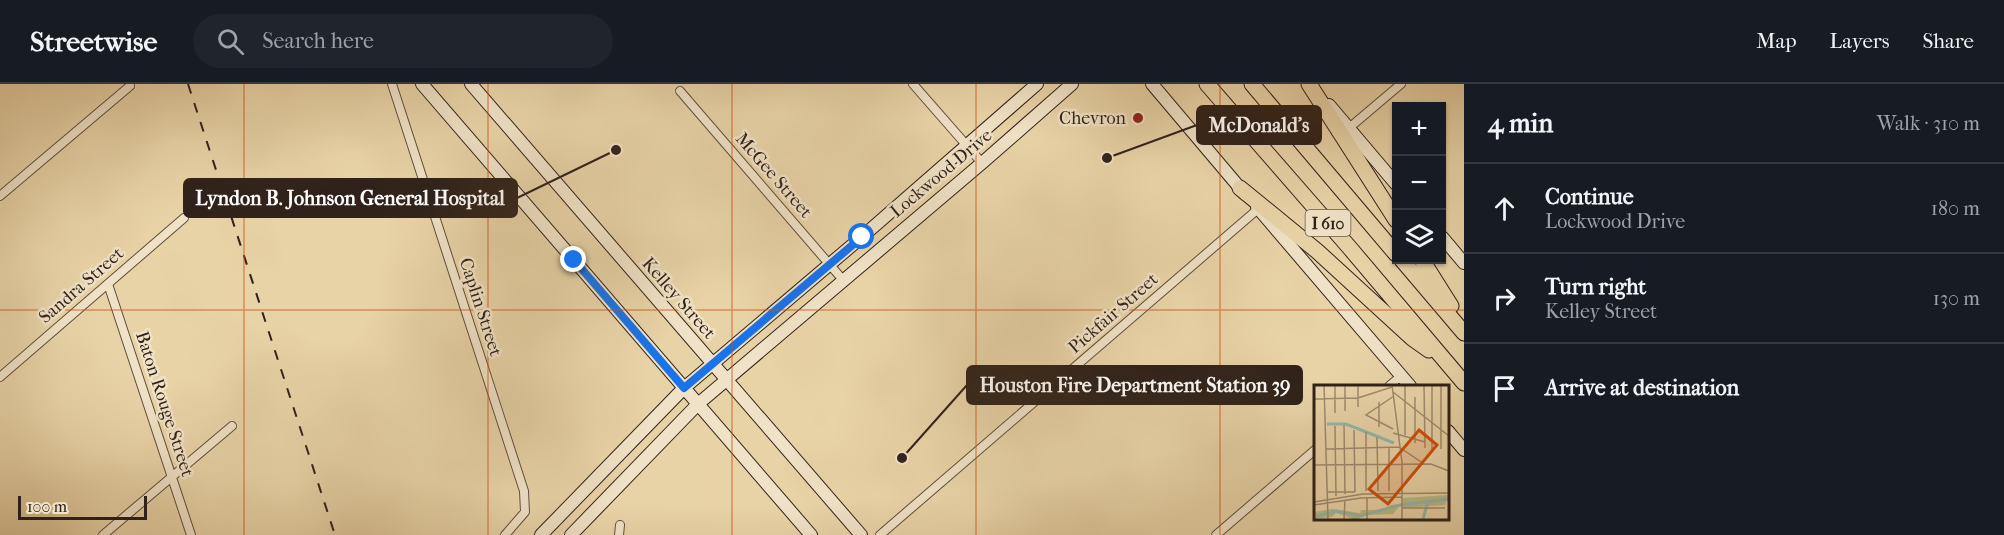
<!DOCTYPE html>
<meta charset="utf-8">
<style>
body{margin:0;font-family:"IM FELL French Canon",serif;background:#20242c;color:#f1f3f6}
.controls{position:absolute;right:18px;top:18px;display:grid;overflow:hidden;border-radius:0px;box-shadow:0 2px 4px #0004}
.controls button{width:54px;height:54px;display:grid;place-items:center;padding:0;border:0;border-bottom:2px solid #363941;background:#171b24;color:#f1f3f6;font:30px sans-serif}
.scale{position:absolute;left:18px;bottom:15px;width:129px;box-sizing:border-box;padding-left:6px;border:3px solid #30221a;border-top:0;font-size:16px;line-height:21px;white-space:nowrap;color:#30221a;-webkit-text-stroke:4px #f0e2c6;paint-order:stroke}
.stop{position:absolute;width:18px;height:18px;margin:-14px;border:4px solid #1a73e8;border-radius:50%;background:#fff}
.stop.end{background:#1a73e8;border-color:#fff;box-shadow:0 2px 6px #0008}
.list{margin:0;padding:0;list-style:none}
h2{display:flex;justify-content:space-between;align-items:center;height:78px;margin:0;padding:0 24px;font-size:26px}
h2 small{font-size:20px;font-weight:400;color:#9ea1a6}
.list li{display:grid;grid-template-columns:39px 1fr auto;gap:18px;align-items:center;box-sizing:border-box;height:90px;padding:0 24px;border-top:2px solid #363941}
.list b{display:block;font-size:22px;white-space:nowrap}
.list p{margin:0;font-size:20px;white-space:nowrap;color:#9ea1a6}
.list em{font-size:20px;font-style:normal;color:#9ea1a6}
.icon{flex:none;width:33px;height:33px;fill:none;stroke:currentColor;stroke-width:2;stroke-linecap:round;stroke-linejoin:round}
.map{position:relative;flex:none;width:1464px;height:451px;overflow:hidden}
header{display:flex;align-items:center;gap:36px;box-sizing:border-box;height:84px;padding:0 30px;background:#171b24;border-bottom:2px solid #363941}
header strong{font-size:28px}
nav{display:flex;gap:33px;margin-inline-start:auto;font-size:21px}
.search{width:420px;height:54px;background:#20242c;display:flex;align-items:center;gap:15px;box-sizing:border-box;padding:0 21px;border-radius:33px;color:#9ea1a6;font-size:22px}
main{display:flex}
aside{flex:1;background:#171b24}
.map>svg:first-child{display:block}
</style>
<header>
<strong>Streetwise</strong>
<div class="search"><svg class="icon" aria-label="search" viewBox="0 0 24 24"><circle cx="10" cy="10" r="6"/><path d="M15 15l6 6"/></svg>Search here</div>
<nav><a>Map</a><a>Layers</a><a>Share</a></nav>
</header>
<main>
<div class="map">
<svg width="1464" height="451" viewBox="0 0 1464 451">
<rect width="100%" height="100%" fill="#e8d3a7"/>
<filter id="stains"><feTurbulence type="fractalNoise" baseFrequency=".00333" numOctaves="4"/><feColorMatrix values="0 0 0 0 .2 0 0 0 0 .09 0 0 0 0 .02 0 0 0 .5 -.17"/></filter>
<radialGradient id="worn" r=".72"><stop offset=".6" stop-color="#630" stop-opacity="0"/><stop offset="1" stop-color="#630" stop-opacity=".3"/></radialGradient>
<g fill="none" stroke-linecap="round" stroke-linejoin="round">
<g stroke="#5e4e3d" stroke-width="10">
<path id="street" d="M 392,0 L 524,407 L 525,428 L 505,451
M 913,0 L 982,79
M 680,7 L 843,196
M 1349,44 L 1401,0
M 0,112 L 130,2
M 108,200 L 191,451
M 0,293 L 184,134
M 1389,302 L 1401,292
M 103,451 L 232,342
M 619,451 L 620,441
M 880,451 L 1258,125
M 1216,451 L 1316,365"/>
</g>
<g stroke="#30221a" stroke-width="14">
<path id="secondary" d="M 422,0 L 811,451
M 471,0 L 861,451
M 1152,0 L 1245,110
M 1329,21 L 1396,100
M 1257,123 L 1410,302
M 1442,153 L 1464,179
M 1448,347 L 1464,366
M 541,451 L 684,304 L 863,152 L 1037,0
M 571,451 L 698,320 L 982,79 L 1072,0"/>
</g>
<g stroke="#30221a" stroke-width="17">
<path id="highway" d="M 1207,0 L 1349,163 L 1464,299
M 1252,0 L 1396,170
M 1309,0 L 1396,136
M 1240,104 L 1317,167 L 1412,254 L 1429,266
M 1402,176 L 1464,249
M 1422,176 L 1451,222"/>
</g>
<use href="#street" stroke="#f0e2c6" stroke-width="8"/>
<use href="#secondary" stroke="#f0e2c6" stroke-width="12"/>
<use href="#highway" stroke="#e8d3a7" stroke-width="15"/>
<path stroke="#30221a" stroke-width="2" stroke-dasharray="10 10" stroke-linecap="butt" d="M 188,0 L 335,451"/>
</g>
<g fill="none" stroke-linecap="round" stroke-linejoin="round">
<path stroke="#1a73e8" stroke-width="8" d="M 574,176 L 684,304 L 862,153"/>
</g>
<path fill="none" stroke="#cc510e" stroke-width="1.5" stroke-opacity="0.55" d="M 244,0 L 244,451M 488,0 L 488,451M 732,0 L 732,451M 976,0 L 976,451M 1220,0 L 1220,451M 0,226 L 1464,226"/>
<circle fill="#8f2418" stroke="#f0e2c6" stroke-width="2" cx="1138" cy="34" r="6"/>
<g text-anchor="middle" stroke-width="5" stroke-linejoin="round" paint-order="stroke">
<rect fill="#f0e2c6" stroke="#6a5c4e" stroke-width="1.5" x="1305.5" y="126" width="45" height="26" rx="4.5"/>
<g font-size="16" font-weight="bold" fill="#30221a">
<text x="1328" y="145">I 610</text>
</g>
<g font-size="18" fill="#30221a" stroke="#f0e2c6" text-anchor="end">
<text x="1126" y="40">Chevron</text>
</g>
<g font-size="18" fill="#30221a" stroke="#f0e2c6">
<text transform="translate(941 89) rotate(-40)" y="6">Lockwood Drive</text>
<text transform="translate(774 91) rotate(49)" y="6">McGee Street</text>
<text transform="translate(81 201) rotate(-41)" y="6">Sandra Street</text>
<text transform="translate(679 214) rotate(49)" y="6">Kelley Street</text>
<text transform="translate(481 223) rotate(72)" y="6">Caplin Street</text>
<text transform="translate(1113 229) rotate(-41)" y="6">Pickfair Street</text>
<text transform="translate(165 320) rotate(72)" y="6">Baton Rouge Street</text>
</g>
</g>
<g transform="translate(1314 301)">
<rect width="135" height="135" fill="#e8d3a7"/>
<path d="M 135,110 L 131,120 L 89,123 L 89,113 ZM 87,119 L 79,129 L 52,130 L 42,135 L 22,128 L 18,132 L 0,134 L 0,127 L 18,124 L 46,128 L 47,125 L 74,125 L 76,120 Z" fill="#b8bc86"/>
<path fill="none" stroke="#97b7ab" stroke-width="3" d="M 13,39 L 32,39 L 80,58M 0,132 L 23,126 L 46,131 L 86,120 L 135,114M 109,134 L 114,116"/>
<path fill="none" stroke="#9e8c6f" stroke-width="1.5" d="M 10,0 L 14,135M 21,0 L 21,28M 78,0 L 88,77 L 88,135M 91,0 L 91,50M 110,0 L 111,63M 118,0 L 118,65M 127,0 L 127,64M 79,7 L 135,51M 101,12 L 101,58M 0,14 L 44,13 L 78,2M 65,17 L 65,42M 44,22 L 44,0M 31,26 L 31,0M 30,40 L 31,109M 21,41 L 22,111M 79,44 L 52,30 L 80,11M 40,45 L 41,107M 52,47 L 52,106M 79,48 L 111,57M 63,52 L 64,106M 75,63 L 75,106M 12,64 L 85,62 L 110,79M 0,80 L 117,79 L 135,86M 13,107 L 41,107M 53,113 L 53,135M 0,117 L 49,109 L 135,108M 0,120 L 47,113 L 88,112M 88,123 L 131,123M 30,135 L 31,115M 110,135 L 131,135"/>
<path fill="#cc510e" fill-opacity="0.15" stroke="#cc510e" stroke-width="3" d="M 105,45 L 123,60 L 74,119 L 55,104 Z"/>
<rect width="135" height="135" fill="none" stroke="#30221a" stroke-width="3"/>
</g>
<path fill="none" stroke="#30221a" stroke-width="2" d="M1107 74L1197 41M616 66L517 114M902 374L967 301"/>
<g fill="#30221a" stroke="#f0e2c6" stroke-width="2">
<circle cx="1107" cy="74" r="6"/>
<circle cx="616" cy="66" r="6"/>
<circle cx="902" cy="374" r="6"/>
</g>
<g fill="#30221a" stroke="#30221a" stroke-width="2">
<rect x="1197" y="22" width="124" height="38" rx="6"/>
<rect x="184" y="95" width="333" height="38" rx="6"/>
<rect x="967" y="282" width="335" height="38" rx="6"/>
</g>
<g font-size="20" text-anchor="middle" font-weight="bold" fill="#fff">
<text x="1259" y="48">McDonald's</text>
<text x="350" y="121">Lyndon B. Johnson General Hospital</text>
<text x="1135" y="308">Houston Fire Department Station 39</text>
</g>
<rect width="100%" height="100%" filter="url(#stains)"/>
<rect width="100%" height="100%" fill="url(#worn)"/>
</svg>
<div class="controls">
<button>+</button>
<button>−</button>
<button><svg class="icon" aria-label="layers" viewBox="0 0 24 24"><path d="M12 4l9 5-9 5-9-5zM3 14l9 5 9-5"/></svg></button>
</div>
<div class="scale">100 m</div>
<div class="stop" style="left:862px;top:153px"></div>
<div class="stop end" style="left:574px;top:176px"></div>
</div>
<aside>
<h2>4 min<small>Walk · 310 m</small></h2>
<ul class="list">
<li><svg class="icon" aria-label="ahead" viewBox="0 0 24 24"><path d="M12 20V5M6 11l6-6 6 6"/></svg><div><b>Continue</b><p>Lockwood Drive</p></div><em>180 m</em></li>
<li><svg class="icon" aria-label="right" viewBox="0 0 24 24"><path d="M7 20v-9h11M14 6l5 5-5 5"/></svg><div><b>Turn right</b><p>Kelley Street</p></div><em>130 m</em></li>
<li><svg class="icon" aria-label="arrive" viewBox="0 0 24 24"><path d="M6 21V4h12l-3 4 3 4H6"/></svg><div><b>Arrive at destination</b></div></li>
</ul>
</aside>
</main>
